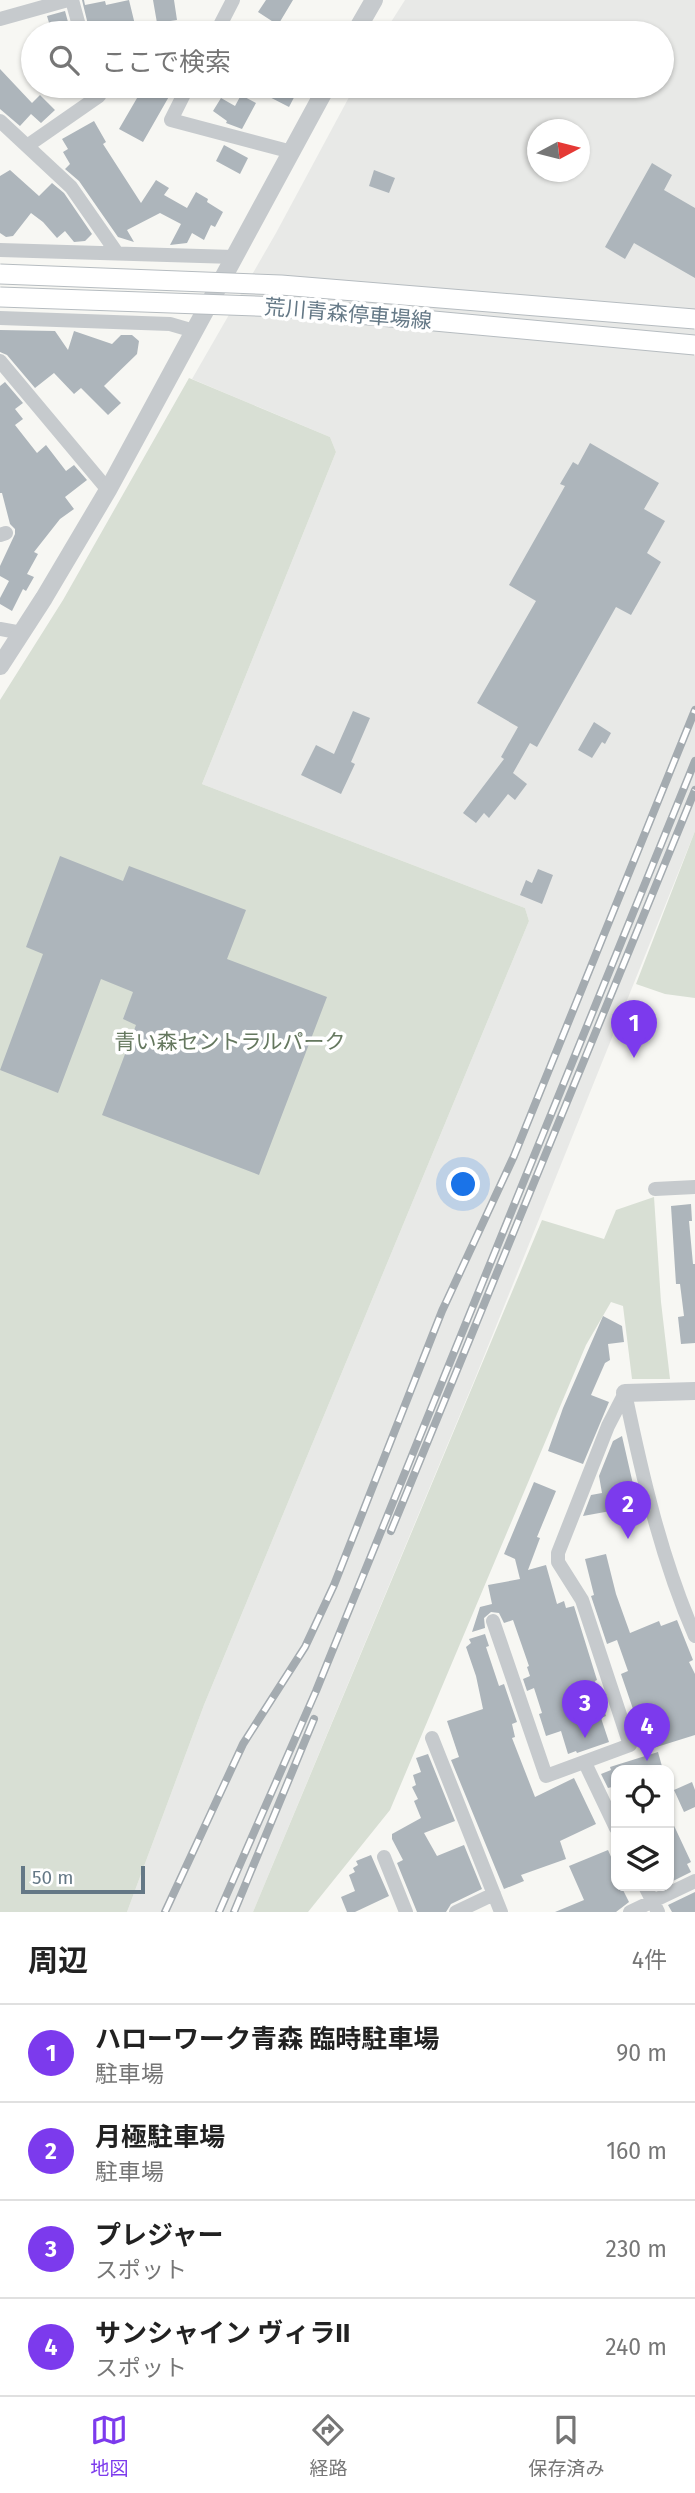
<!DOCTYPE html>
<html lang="ja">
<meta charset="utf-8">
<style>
body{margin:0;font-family:"Fira Sans","Noto Sans JP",sans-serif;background:#f6f6f6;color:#222}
.controls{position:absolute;right:21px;bottom:21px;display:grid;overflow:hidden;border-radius:14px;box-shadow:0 2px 5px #0004}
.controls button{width:63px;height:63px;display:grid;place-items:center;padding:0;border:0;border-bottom:2px solid #e0e0e0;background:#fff;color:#222;font:35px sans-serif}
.compass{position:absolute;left:527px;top:119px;width:63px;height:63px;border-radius:50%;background:#fff;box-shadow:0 2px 5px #0004;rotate:83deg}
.scale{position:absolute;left:21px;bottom:18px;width:124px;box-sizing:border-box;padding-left:7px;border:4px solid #647886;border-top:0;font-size:19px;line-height:24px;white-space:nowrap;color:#647886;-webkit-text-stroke:5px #fff;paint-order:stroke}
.you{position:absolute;left:464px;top:1185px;width:24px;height:24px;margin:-18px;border:5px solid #fff;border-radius:50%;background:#1a73e8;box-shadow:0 0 0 10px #1a73e833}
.badge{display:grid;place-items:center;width:46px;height:46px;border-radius:50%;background:#7c3aed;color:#fff;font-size:23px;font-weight:700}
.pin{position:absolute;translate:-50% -58px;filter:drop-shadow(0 2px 4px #0008)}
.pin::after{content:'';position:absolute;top:37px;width:24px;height:21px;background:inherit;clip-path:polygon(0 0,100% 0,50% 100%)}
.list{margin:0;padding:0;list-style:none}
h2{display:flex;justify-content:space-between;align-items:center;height:91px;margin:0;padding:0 28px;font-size:30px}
h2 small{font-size:23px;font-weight:400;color:#767676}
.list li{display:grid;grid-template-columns:46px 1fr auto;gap:21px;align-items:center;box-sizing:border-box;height:98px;padding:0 28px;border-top:2px solid #e0e0e0}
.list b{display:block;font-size:26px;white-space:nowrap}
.list p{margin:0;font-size:23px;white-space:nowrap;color:#767676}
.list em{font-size:23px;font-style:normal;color:#767676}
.icon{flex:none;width:38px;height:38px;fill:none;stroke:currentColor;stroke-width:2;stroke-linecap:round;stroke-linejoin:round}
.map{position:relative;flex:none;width:695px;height:1912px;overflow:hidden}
.search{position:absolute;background:#fff;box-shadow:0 2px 5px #0004;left:21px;right:21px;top:21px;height:77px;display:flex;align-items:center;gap:18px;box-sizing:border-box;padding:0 24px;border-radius:38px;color:#767676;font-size:26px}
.sheet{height:483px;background:#fff}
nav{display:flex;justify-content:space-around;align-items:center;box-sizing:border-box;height:98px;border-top:2px solid #e0e0e0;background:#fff;font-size:19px;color:#767676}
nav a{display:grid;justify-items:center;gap:4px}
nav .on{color:#7c3aed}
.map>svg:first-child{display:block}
</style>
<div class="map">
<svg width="695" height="1912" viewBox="0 0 695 1912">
<rect width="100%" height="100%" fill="#f7f7f3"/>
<path fill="#e8e9e7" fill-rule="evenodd" d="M 405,0 L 695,0 L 695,831 L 474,1381 L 253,1912 L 127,1912 L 204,1705 L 529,921 L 525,908 L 202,784 L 336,452 L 330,437 L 192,379 L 276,233 L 355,86 L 662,86 L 662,33 L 384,33 ZM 538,130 L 580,130 L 580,172 L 538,172 Z"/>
<path fill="#d8dfd4" d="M 189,378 L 330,437 L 336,452 L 202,784 L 525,908 L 529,921 L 204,1705 L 127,1912 L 0,1912 L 0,700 L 63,600 Z
M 695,831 L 695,998 L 665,994 L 636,984 Z
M 654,1197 L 661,1302 L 670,1379 L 632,1379 L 623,1306 L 611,1302 L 586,1345 L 390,1810 L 308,1912 L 253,1912 L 542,1220 L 604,1239 L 616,1210 Z"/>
<path fill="#adb5bb" d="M 82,0 L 84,0 L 85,5 L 105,1 L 106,5 L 129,0 L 137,33 L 90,33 Z
M 153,0 L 174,0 L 177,20 L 157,23 Z
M 266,0 L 293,0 L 278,25 L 258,12 Z
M 65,11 L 71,33 L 52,33 L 47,16 Z
M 0,69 L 32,103 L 40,95 L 55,110 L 41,123 L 31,114 L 20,126 L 0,109 Z
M 144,86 L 175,86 L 143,142 L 119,129 Z
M 248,86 L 300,86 L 289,107 Z
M 241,95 L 256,103 L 242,129 L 226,123 L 227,121 L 213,111 L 221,98 L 235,106 Z
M 94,121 L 106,142 L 103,144 L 141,203 L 156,180 L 169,188 L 164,195 L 187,208 L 196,192 L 208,199 L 207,202 L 223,212 L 215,227 L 211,225 L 204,240 L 192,233 L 187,243 L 170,245 L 181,224 L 160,213 L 127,230 L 134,242 L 118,237 L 79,181 L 65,169 L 70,164 L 63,152 L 68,149 L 62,139 Z
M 224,145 L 248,158 L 240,174 L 216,161 Z
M 652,163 L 672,175 L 664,190 L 695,208 L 695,278 L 634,243 L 625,259 L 605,247 Z
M 10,170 L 39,196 L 52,183 L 64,193 L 92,234 L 85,241 L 74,242 L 65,231 L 57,238 L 43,222 L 31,213 L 13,236 L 6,237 L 0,233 L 0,176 Z
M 374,170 L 395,178 L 389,193 L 369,186 Z
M 0,330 L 55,331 L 68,350 L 74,331 L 112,344 L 121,335 L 132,335 L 139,341 L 137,354 L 104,386 L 121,403 L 108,415 L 81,388 L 74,394 L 54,373 L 35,388 L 7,355 L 0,352 Z
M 5,382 L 23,403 L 15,409 L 23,419 L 15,425 L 37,453 L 46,445 L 66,471 L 74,465 L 87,480 L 65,497 L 74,509 L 60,519 L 34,552 L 38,554 L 27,574 L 34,577 L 26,591 L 23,589 L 12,611 L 0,604 L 0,598 L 9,581 L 0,576 L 0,566 L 15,534 L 15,529 L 10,524 L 2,493 L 0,493 L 0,386 Z
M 590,443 L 659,483 L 644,509 L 665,521 L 647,553 L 661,562 L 631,615 L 616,607 L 537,747 L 530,743 L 513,773 L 527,784 L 515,800 L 508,794 L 489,818 L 484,813 L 476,823 L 463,813 L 504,759 L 501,757 L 518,727 L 477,703 L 536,601 L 509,585 L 565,486 L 560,484 L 573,462 L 578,465 Z
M 353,711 L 370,718 L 351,762 L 355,764 L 341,794 L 301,775 L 316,745 L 334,754 Z
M 594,722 L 611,733 L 605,744 L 602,742 L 592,758 L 578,750 Z
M 60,856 L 123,881 L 129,866 L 246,910 L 227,959 L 327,997 L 259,1175 L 102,1115 L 136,1025 L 123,1019 L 133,992 L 101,979 L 58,1093 L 0,1070 L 43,954 L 26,947 Z
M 538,869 L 553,875 L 542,904 L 520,895 L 526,880 L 532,883 Z
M 691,1204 L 692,1221 L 689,1221 L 693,1264 L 695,1264 L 695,1343 L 681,1344 L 678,1317 L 684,1316 L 680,1284 L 676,1284 L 671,1206 Z
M 603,1316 L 622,1326 L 624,1342 L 608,1344 L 610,1360 L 605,1363 L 591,1395 L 609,1402 L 583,1464 L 548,1451 L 563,1408 Z
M 622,1436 L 638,1506 L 583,1516 L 591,1495 L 602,1493 L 599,1476 L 613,1441 Z
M 534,1482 L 556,1491 L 537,1537 L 540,1538 L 528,1570 L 546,1565 L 557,1604 L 564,1601 L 566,1608 L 574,1606 L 597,1680 L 595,1681 L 606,1716 L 601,1718 L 609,1742 L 577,1753 L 576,1751 L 568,1754 L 561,1731 L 546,1736 L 539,1714 L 542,1713 L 534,1688 L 527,1691 L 523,1679 L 530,1676 L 527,1667 L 529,1666 L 513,1620 L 504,1623 L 499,1613 L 491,1612 L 484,1618 L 485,1628 L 472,1632 L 480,1607 L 492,1604 L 488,1585 L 520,1579 L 515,1559 L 504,1554 Z
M 606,1554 L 616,1594 L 630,1633 L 659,1621 L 661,1626 L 677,1620 L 693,1660 L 689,1662 L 695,1674 L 695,1735 L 647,1750 L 621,1674 L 628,1671 L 617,1640 L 607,1644 L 591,1596 L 594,1595 L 585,1559 Z
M 485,1634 L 489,1646 L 486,1647 L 499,1686 L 504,1684 L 517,1722 L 512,1724 L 515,1737 L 512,1738 L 535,1797 L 574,1778 L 596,1824 L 560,1841 L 566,1859 L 521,1875 L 524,1881 L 504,1889 L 451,1760 L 459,1757 L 447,1721 L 483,1709 L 476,1676 L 466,1647 L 471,1643 L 469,1639 Z
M 658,1752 L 663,1770 L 616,1770 L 616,1786 L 608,1788 L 601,1774 L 611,1770 L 610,1767 Z
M 428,1754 L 455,1821 L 424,1833 L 437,1856 L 464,1845 L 482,1889 L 451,1904 L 446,1912 L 417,1912 L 397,1863 L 403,1860 L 392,1839 L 392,1834 L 421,1818 L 414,1801 L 418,1799 L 412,1787 L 416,1785 L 413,1775 L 421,1772 L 416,1758 Z
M 692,1782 L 695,1790 L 695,1807 L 684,1812 L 674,1790 Z
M 669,1815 L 691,1862 L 687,1864 L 691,1872 L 669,1883 Z
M 608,1850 L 616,1868 L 616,1886 L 621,1886 L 629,1902 L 616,1912 L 555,1912 L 584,1900 L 569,1866 Z
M 371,1855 L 389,1896 L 355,1912 L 347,1912 L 341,1897 L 355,1891 L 349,1875 L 355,1872 L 353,1868 L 358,1865 L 356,1861 Z
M 695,1892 L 695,1912 L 672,1912 L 668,1905 Z"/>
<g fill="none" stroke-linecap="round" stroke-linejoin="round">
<path stroke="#c6cacd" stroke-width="14" d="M 72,0 L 81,33
M 0,19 L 68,0
M 216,33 L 233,0
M 188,86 L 171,120 L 292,152
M 0,121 L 71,187 L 117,253
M 27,146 L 99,96 L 96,86
M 0,250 L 234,257
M 0,318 L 170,324 L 194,331
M 0,361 L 108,490
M 0,535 L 6,533
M 0,629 L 22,633
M 655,1189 L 695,1187
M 625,1393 C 642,1475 661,1558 695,1636
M 493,1621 L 546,1776 L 630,1745 L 582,1600 L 558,1562 L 558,1553 L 608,1426 L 625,1393
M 432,1738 L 501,1912
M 585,1763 L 616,1828
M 384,1857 L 406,1912
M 645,1886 L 658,1912
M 456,1912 L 494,1894
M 630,1912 L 695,1881"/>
<path stroke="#c6cacd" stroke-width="18" d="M 355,33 L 374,0
M 0,666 L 44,598 L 108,490 L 327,86
M 625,1393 L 695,1391"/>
<g stroke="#a4abb0" stroke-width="8">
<path id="rail" d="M 391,1531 L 695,790
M 165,1912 L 243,1744 L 305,1647 L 334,1585 L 442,1311 L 514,1156 L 695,710
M 219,1912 L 316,1691 L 695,761
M 234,1912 L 314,1719"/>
</g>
<use href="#rail" stroke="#fff" stroke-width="5" stroke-dasharray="16" stroke-linecap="butt"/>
<g stroke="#b6bcc0" stroke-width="21" stroke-linecap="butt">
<path id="secondary-bridge" d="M 0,274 L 281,285 L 695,319
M 0,297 L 282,307 L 695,345"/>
</g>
<use href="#secondary-bridge" stroke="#fff" stroke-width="19"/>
</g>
<g text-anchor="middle" stroke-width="7" stroke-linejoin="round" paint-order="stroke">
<g font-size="21" fill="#647886" stroke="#fff">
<text transform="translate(348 314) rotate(5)" y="7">荒川青森停車場線</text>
</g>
<g font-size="21" fill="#65785f" stroke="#fff">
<text x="230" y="1049">青い森セントラルパーク</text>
</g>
</g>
</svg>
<div class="controls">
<button><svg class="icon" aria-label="locate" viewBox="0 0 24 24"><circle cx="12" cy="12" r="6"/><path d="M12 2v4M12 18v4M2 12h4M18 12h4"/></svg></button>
<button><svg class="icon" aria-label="layers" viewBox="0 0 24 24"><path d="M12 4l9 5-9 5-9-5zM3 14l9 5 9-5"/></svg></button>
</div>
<svg class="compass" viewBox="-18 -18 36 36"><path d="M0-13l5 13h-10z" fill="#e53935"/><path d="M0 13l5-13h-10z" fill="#767676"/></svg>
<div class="scale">50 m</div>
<div class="you"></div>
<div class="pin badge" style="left:634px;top:1058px">1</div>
<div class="pin badge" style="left:628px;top:1539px">2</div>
<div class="pin badge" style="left:585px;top:1738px">3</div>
<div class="pin badge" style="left:647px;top:1761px">4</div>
<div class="search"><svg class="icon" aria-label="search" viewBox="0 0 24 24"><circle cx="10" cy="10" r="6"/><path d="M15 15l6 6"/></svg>ここで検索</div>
</div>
<section class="sheet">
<h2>周辺<small>4件</small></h2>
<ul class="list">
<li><span class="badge">1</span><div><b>ハローワーク青森 臨時駐車場</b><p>駐車場</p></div><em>90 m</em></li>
<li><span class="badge">2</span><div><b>月極駐車場</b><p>駐車場</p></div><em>160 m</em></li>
<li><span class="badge">3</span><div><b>プレジャー</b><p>スポット</p></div><em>230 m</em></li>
<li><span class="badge">4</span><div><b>サンシャイン ヴィラII</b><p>スポット</p></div><em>240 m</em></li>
</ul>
</section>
<nav>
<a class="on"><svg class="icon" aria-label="map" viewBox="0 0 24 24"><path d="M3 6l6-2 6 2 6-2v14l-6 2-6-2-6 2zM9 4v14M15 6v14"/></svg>地図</a>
<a><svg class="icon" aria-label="directions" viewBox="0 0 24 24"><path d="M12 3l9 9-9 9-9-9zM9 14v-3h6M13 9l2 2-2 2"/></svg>経路</a>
<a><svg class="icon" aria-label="saved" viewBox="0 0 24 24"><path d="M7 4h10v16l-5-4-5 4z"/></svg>保存済み</a>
</nav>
